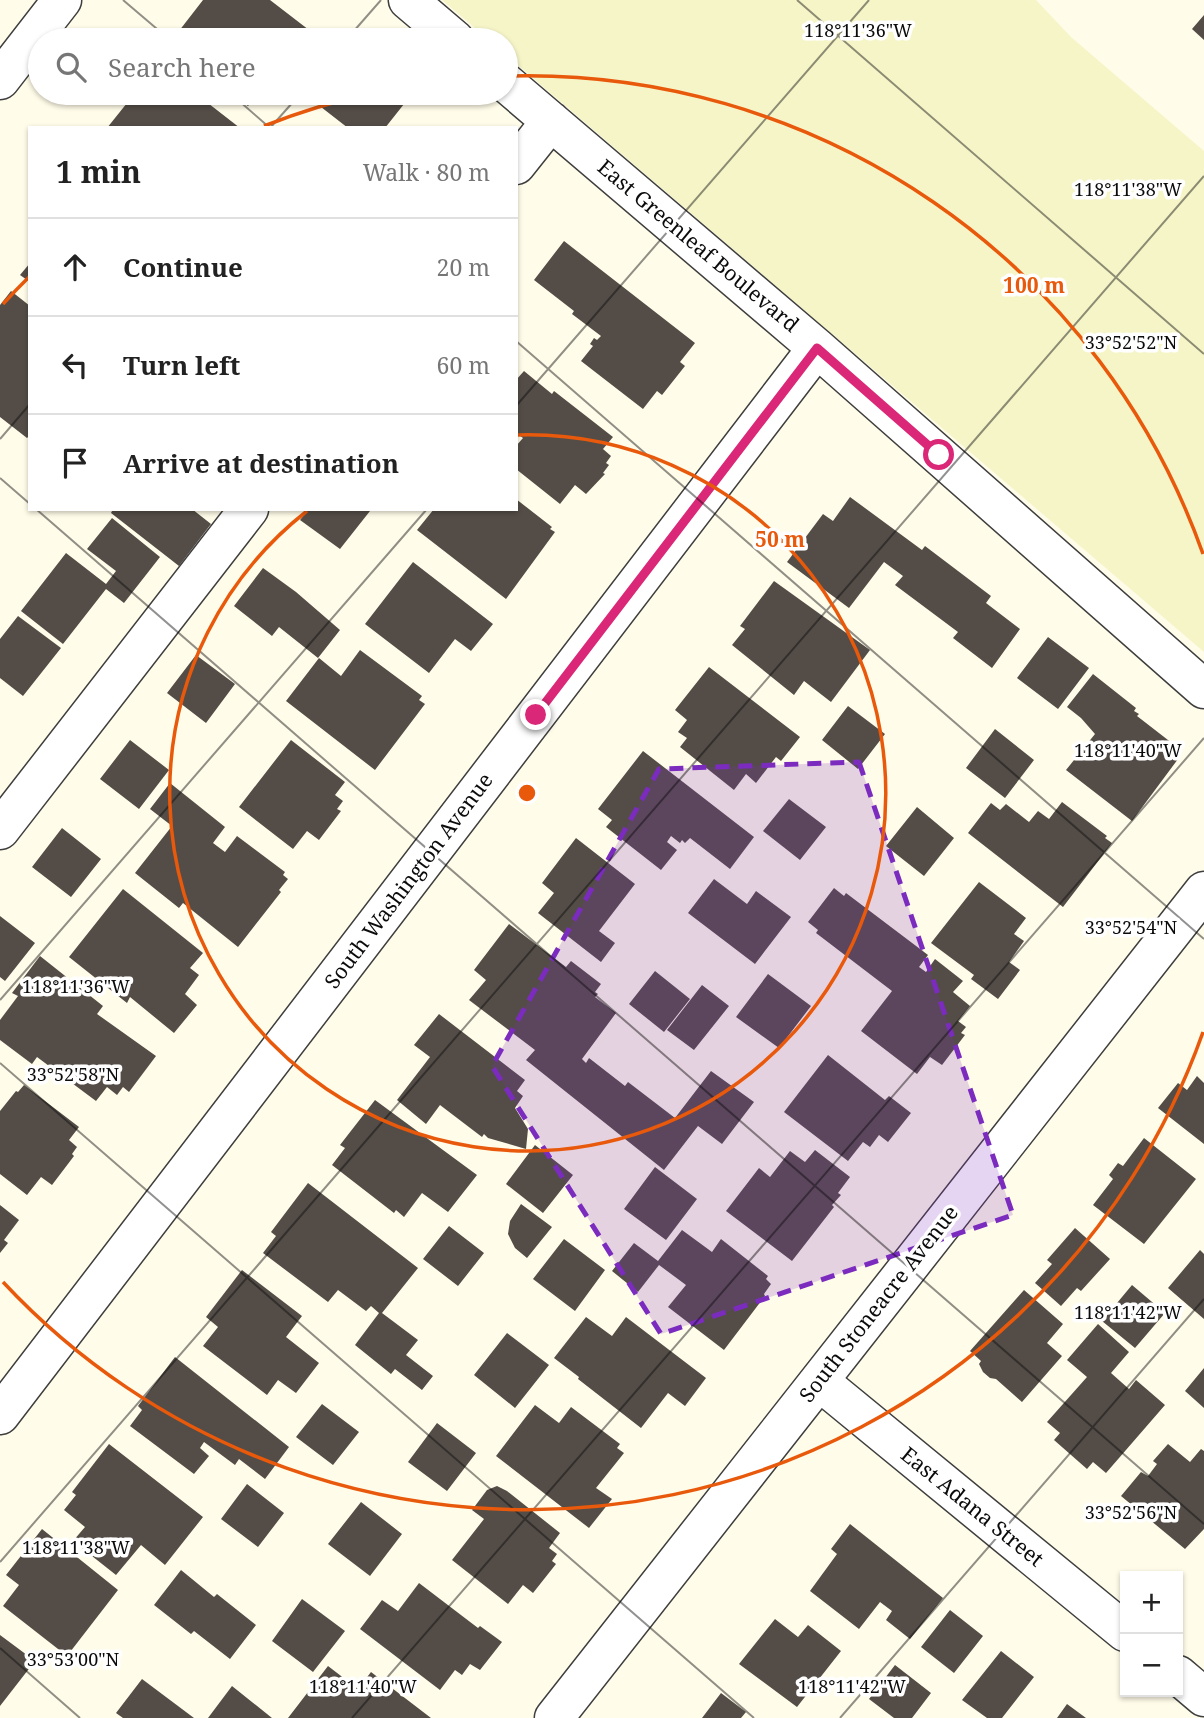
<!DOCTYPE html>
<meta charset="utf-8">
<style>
body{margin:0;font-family:"Noto Serif",serif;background:#f2f2f2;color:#222}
.controls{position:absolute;right:21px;bottom:21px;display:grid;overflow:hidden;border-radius:0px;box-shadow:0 2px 5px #0004}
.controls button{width:63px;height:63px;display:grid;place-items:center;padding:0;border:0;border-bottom:2px solid #e0e0e0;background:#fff;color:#222;font:35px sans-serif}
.stop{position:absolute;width:21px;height:21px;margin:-16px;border:5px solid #db2777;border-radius:50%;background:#fff}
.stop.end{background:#db2777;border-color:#fff;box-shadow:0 2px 7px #0008}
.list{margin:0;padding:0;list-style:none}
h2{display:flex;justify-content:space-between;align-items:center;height:91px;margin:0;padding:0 28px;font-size:30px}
h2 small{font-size:23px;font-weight:400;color:#767676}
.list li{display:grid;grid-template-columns:46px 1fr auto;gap:21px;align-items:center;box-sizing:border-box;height:98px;padding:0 28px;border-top:2px solid #e0e0e0}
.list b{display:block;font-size:26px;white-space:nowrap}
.list em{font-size:23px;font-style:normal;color:#767676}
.icon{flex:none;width:38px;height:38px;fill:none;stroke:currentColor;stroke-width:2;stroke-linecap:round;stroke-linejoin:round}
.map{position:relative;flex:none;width:1204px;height:1718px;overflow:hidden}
.search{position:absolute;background:#fff;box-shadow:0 2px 5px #0004;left:28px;top:28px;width:490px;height:77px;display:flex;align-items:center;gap:18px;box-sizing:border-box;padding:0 24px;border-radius:38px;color:#767676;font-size:26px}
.panel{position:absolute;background:#fff;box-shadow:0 2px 5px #0004;left:28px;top:126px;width:490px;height:385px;border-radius:0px}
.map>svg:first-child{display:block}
</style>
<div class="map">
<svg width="1204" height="1718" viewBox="0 0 1204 1718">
<rect width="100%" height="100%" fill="#fffce9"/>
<path fill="#f6f5c8" d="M 442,0 L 1036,0 L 1071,37 L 1204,151 L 1204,652 L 506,55 L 506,40 L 489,40 Z"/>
<path fill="#544d47" d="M 203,0 L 270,0 L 322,40 L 172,40 Z
M 1204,15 L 1204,40 L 1192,29 Z
M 135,93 L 195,93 L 240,128 L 107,128 Z
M 230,93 L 259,93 L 248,106 Z
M 303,93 L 389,93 L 404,104 L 385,128 L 348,128 Z
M 564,241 L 695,343 L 680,362 L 685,366 L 662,395 L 657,391 L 643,409 L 581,361 L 593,346 L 590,344 L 594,338 L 597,340 L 601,336 L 572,314 L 574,311 L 534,280 Z
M 30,263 L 30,282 L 20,275 Z
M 11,291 L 30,306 L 30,435 L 27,438 L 0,417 L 0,305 Z
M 524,371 L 552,394 L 554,391 L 613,437 L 603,449 L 611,456 L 606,463 L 609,465 L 603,473 L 605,474 L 586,494 L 575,485 L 560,504 L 516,469 L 516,446 L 523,438 L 516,433 L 516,380 Z
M 850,497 L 922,550 L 925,546 L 991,596 L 986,603 L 1020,629 L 992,668 L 953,638 L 958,632 L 895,585 L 903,576 L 884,562 L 849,608 L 787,562 L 823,514 L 833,521 Z
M 516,499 L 552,527 L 550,529 L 555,532 L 506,599 L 417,530 L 434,509 L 516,509 Z
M 113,509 L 192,509 L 211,524 L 179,566 L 111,513 Z
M 309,509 L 368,509 L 370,511 L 340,549 L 300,520 Z
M 112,518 L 160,557 L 124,603 L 106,589 L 63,644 L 21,611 L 66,553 L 106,584 L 116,571 L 87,549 Z
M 413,562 L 493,624 L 471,651 L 455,639 L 429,673 L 365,624 Z
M 263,568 L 296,592 L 340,630 L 318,658 L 279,627 L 272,636 L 234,606 Z
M 774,581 L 870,650 L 831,702 L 804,681 L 794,695 L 732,645 L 745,629 L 740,626 Z
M 18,616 L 61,648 L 23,696 L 0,678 L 0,639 Z
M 1048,637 L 1089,668 L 1058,709 L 1017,678 Z
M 360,650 L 422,696 L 419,700 L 425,704 L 375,770 L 286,701 L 319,658 L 341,676 Z
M 196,655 L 235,684 L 206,723 L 167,693 Z
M 709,667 L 800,737 L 781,761 L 776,757 L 756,783 L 746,774 L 734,790 L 680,747 L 687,738 L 678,732 L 687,720 L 675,710 Z
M 1093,674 L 1136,708 L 1134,711 L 1139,714 L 1137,716 L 1177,747 L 1175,750 L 1181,755 L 1132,821 L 1066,770 L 1095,734 L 1081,718 L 1067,707 Z
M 848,706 L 885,734 L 858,769 L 822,740 Z
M 995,729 L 1034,760 L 1005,798 L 966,768 Z
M 130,740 L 169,770 L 139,809 L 100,779 Z
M 291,740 L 345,782 L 335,795 L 343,801 L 337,809 L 341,811 L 319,840 L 307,831 L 293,849 L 239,807 Z
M 643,751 L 754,837 L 730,869 L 690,838 L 685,843 L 682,840 L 680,843 L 671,836 L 667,842 L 677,850 L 661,870 L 606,827 L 612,820 L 598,809 Z
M 170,783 L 225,827 L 213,843 L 225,852 L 237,836 L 285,872 L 283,875 L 288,879 L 279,890 L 281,892 L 238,947 L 183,903 L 179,908 L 135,873 L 172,826 L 150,809 Z
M 789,799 L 826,827 L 800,860 L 763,831 Z
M 1062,802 L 1107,836 L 1105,838 L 1112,843 L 1063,907 L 968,833 L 991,803 L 1000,810 L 1006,804 L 1029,822 L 1038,811 L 1049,819 Z
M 917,807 L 954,838 L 924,876 L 886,846 Z
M 62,828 L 101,859 L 71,897 L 32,867 Z
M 576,838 L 635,884 L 599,931 L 615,943 L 601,962 L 538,913 L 554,893 L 542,883 Z
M 714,879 L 747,904 L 756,891 L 791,917 L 755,964 L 688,913 Z
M 979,882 L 1026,918 L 1014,934 L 1024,941 L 1009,962 L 1020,970 L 998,999 L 971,979 L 974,975 L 931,943 Z
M 834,888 L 844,896 L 846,893 L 928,955 L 919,967 L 926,972 L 935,959 L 963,981 L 953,992 L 970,1006 L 958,1021 L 966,1027 L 961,1033 L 965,1035 L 942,1065 L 930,1057 L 917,1074 L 861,1031 L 892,991 L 816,933 L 818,930 L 808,922 Z
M 123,889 L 203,953 L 190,968 L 199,975 L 185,994 L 197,1005 L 174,1033 L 130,997 L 127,1003 L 69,957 Z
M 0,916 L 35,943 L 5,981 L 0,977 Z
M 509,924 L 566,967 L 571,961 L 601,984 L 595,992 L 598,994 L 595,997 L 616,1013 L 582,1059 L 586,1063 L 589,1058 L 625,1086 L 628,1082 L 675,1118 L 711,1071 L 754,1102 L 722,1144 L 698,1126 L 664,1170 L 526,1060 L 535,1050 L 469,1000 L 486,980 L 474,970 Z
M 40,956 L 103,1006 L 97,1014 L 156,1056 L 129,1092 L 123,1087 L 117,1095 L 107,1087 L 96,1101 L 37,1057 L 32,1064 L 0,1040 L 0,1020 L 18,996 L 12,993 Z
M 655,971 L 690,999 L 664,1032 L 629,1004 Z
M 768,974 L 811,1006 L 779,1048 L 736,1017 Z
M 702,985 L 729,1006 L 694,1050 L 667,1030 Z
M 439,1014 L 525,1080 L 517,1091 L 523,1096 L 515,1108 L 528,1129 L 526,1149 L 488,1138 L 484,1134 L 482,1137 L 440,1105 L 426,1124 L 397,1100 L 430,1057 L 414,1045 Z
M 828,1055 L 885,1100 L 889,1096 L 911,1113 L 888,1142 L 879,1135 L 870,1147 L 863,1142 L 848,1161 L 784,1112 Z
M 1197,1076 L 1204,1083 L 1204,1144 L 1158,1108 L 1178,1083 L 1187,1090 Z
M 24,1085 L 79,1127 L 69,1140 L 77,1147 L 72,1154 L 74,1156 L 52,1185 L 41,1177 L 27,1195 L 0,1174 L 0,1111 L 16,1091 L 18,1092 Z
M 375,1100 L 477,1175 L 448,1212 L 422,1193 L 404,1217 L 396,1210 L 394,1213 L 332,1165 L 345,1148 L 340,1145 Z
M 1144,1138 L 1196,1179 L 1144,1244 L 1093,1205 L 1113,1179 L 1109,1175 L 1118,1163 L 1123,1166 Z
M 535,1145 L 573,1175 L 543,1213 L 506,1184 Z
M 815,1150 L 850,1177 L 838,1193 L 841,1195 L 832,1205 L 834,1207 L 792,1261 L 726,1211 L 759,1168 L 770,1177 L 790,1151 L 805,1162 Z
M 655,1167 L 697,1199 L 666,1240 L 624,1209 Z
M 308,1183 L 418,1268 L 382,1313 L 418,1340 L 406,1355 L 433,1376 L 422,1390 L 395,1369 L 391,1374 L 355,1345 L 379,1313 L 371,1306 L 366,1311 L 338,1290 L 328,1302 L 263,1253 L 276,1236 L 271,1232 Z
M 521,1204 L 552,1227 L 527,1258 L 515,1248 L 508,1234 L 510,1221 Z
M 0,1205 L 19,1220 L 4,1240 L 8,1243 L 0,1253 Z
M 449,1226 L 484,1253 L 458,1286 L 423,1259 Z
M 1075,1228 L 1110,1259 L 1081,1291 L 1077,1288 L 1061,1306 L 1035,1283 L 1052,1264 L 1047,1260 Z
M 682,1230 L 712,1252 L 721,1239 L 768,1276 L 766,1279 L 771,1284 L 764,1294 L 765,1296 L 724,1350 L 668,1307 L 686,1285 L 659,1265 L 638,1292 L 612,1271 L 634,1243 L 658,1261 Z
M 564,1239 L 605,1270 L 575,1311 L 533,1279 Z
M 1200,1250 L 1204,1254 L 1204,1319 L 1168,1288 Z
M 242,1270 L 302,1316 L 286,1337 L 319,1363 L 296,1393 L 278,1380 L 267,1395 L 203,1346 L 218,1327 L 206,1317 Z
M 1132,1285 L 1165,1313 L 1135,1348 L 1102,1321 Z
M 1024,1290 L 1063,1324 L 1047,1343 L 1062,1356 L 1022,1402 L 996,1379 L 990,1378 L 983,1372 L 979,1364 L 981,1361 L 970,1351 Z
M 586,1317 L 612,1336 L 626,1317 L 706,1378 L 685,1406 L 668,1393 L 641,1428 L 578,1379 L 579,1377 L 554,1358 Z
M 1098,1324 L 1129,1352 L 1111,1373 L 1129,1389 L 1136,1380 L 1165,1405 L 1106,1473 L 1093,1462 L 1087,1469 L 1054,1440 L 1060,1433 L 1047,1422 L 1087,1377 L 1067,1360 Z
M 507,1333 L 549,1365 L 515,1408 L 474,1375 Z
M 175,1357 L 289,1447 L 265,1479 L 239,1459 L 235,1465 L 204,1442 L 200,1448 L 209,1456 L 194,1474 L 130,1426 L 142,1410 L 138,1406 Z
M 1204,1368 L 1204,1408 L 1185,1391 Z
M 322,1404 L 359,1432 L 333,1465 L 296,1437 Z
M 535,1405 L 559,1423 L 571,1407 L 620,1444 L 617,1448 L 624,1453 L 596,1488 L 612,1499 L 589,1528 L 496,1456 Z
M 437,1423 L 476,1453 L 447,1491 L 408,1462 Z
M 109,1444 L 203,1517 L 165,1565 L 141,1545 L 116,1575 L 73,1541 L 85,1527 L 64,1510 L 76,1495 L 72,1492 Z
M 1168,1444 L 1190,1462 L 1201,1449 L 1204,1451 L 1204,1529 L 1185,1549 L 1121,1496 L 1141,1472 L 1148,1476 L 1157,1464 L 1153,1461 Z
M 247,1484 L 284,1513 L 258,1547 L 221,1519 Z
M 497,1486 L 507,1491 L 560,1533 L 549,1548 L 557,1554 L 552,1561 L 556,1564 L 533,1593 L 523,1585 L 508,1604 L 452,1560 L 484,1519 L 472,1510 L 487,1490 Z
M 361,1502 L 402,1534 L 370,1576 L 328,1544 Z
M 850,1524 L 943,1598 L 910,1639 L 886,1620 L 892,1611 L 880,1602 L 859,1629 L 810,1591 L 837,1554 L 831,1549 Z
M 42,1529 L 118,1590 L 67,1656 L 3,1606 L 19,1585 L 6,1575 Z
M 181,1570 L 214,1597 L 217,1594 L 256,1625 L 230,1659 L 194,1631 L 191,1634 L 154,1605 Z
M 419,1583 L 478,1628 L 480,1626 L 502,1642 L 480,1670 L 470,1664 L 462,1675 L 455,1670 L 440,1690 L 360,1629 L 382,1600 L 398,1611 Z
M 302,1599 L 345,1631 L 313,1672 L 272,1641 Z
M 950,1610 L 983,1636 L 954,1673 L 921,1647 Z
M 775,1619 L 798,1637 L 808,1625 L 841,1651 L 797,1707 L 739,1664 Z
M 0,1635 L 35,1661 L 0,1706 Z
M 1001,1651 L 1034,1677 L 1002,1718 L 987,1718 L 962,1700 Z
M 895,1665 L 931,1693 L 912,1718 L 894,1718 L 869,1699 Z
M 328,1666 L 358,1689 L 371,1672 L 431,1718 L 288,1718 Z
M 142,1679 L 194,1718 L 123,1718 L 116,1713 Z
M 232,1686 L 272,1718 L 208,1718 Z
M 721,1693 L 746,1712 L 741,1718 L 702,1718 Z
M 1067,1704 L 1086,1718 L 1057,1718 Z"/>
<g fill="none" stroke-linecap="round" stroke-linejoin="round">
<g stroke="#3e3e3e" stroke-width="41">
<path id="minor" d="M 408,0 L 455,40
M 0,80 L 62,0
M 506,83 L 817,348 L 1204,689
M 516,165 L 551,121
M 0,830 L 249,509
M 819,1381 L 1125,1632
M 0,1415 L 817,348
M 1178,1675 L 1204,1697
M 554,1718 L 1204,891"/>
</g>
<use href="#minor" stroke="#fff" stroke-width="38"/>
</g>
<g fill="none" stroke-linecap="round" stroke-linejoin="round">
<path stroke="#db2777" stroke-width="9" d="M 536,715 L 817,348 L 939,455"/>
</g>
<path fill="#7b2cbf" fill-opacity="0.2" stroke="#7b2cbf" stroke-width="5" stroke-dasharray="14 9" stroke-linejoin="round" d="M 859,762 L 1013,1215 L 661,1334 L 492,1066 L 659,769 Z"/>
<path fill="none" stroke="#0b0b0b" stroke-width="2" stroke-opacity="0.45" d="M 123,0 L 170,40M 797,0 L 1204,354M 346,40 L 381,0M 230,93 L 270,128M 270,128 L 301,93M 516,341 L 1204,939M 516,406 L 869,0M 0,439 L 30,404M 0,478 L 30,504M 36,509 L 1204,1524M 0,1000 L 427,509M 0,1063 L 754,1718M 0,1562 L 1204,176M 0,1648 L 80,1718M 352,1718 L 1204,738M 840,1718 L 1204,1299"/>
<g fill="none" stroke="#e8590c" stroke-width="3.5">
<path d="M518 435A358 358 0 1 1 307 511"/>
<path d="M1203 1032A717 717 0 0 1 3 1282M3 304A717 717 0 0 1 29 277M264 126A717 717 0 0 1 372 93M508 76A717 717 0 0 1 1203 554"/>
</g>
<g text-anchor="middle" stroke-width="7" stroke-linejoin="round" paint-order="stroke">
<g font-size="21" fill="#0b0b0b" stroke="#fff">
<text transform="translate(698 246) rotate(40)" y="7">East Greenleaf Boulevard</text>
<text transform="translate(409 881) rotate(-53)" y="7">South Washington Avenue</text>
<text transform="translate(879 1304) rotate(-52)" y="7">South Stoneacre Avenue</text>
<text transform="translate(972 1507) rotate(39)" y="7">East Adana Street</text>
</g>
</g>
<g font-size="18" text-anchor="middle" fill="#0b0b0b" stroke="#fff" stroke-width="7" stroke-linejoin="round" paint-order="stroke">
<text x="858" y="37">118°11'36"W</text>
<text x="1128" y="196">118°11'38"W</text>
<text x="1131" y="349">33°52'52"N</text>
<text x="1128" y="757">118°11'40"W</text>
<text x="1131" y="934">33°52'54"N</text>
<text x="76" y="993">118°11'36"W</text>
<text x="73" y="1081">33°52'58"N</text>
<text x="1128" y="1319">118°11'42"W</text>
<text x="1131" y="1519">33°52'56"N</text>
<text x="76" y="1554">118°11'38"W</text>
<text x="73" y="1666">33°53'00"N</text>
<text x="363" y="1693">118°11'40"W</text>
<text x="852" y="1693">118°11'42"W</text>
</g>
<circle cx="527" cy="793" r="10" fill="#e8590c" stroke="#fff" stroke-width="3.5"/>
<g font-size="21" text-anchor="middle" font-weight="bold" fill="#e8590c" stroke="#fff" stroke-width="7" stroke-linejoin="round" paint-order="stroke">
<text x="1034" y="293">100 m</text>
<text x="780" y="547">50 m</text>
</g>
</svg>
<div class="controls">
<button>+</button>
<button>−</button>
</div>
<div class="stop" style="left:939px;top:455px"></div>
<div class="stop end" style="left:536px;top:715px"></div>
<div class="search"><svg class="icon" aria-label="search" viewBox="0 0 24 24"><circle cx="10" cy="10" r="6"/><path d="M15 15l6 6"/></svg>Search here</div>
<section class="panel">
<h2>1 min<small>Walk · 80 m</small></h2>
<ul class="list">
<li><svg class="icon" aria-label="ahead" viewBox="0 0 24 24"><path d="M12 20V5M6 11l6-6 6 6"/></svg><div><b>Continue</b></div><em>20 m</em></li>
<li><svg class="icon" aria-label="left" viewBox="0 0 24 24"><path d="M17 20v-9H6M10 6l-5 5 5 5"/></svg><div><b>Turn left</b></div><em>60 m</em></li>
<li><svg class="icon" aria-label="arrive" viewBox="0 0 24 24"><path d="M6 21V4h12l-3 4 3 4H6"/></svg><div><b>Arrive at destination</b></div></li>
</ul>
</section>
</div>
